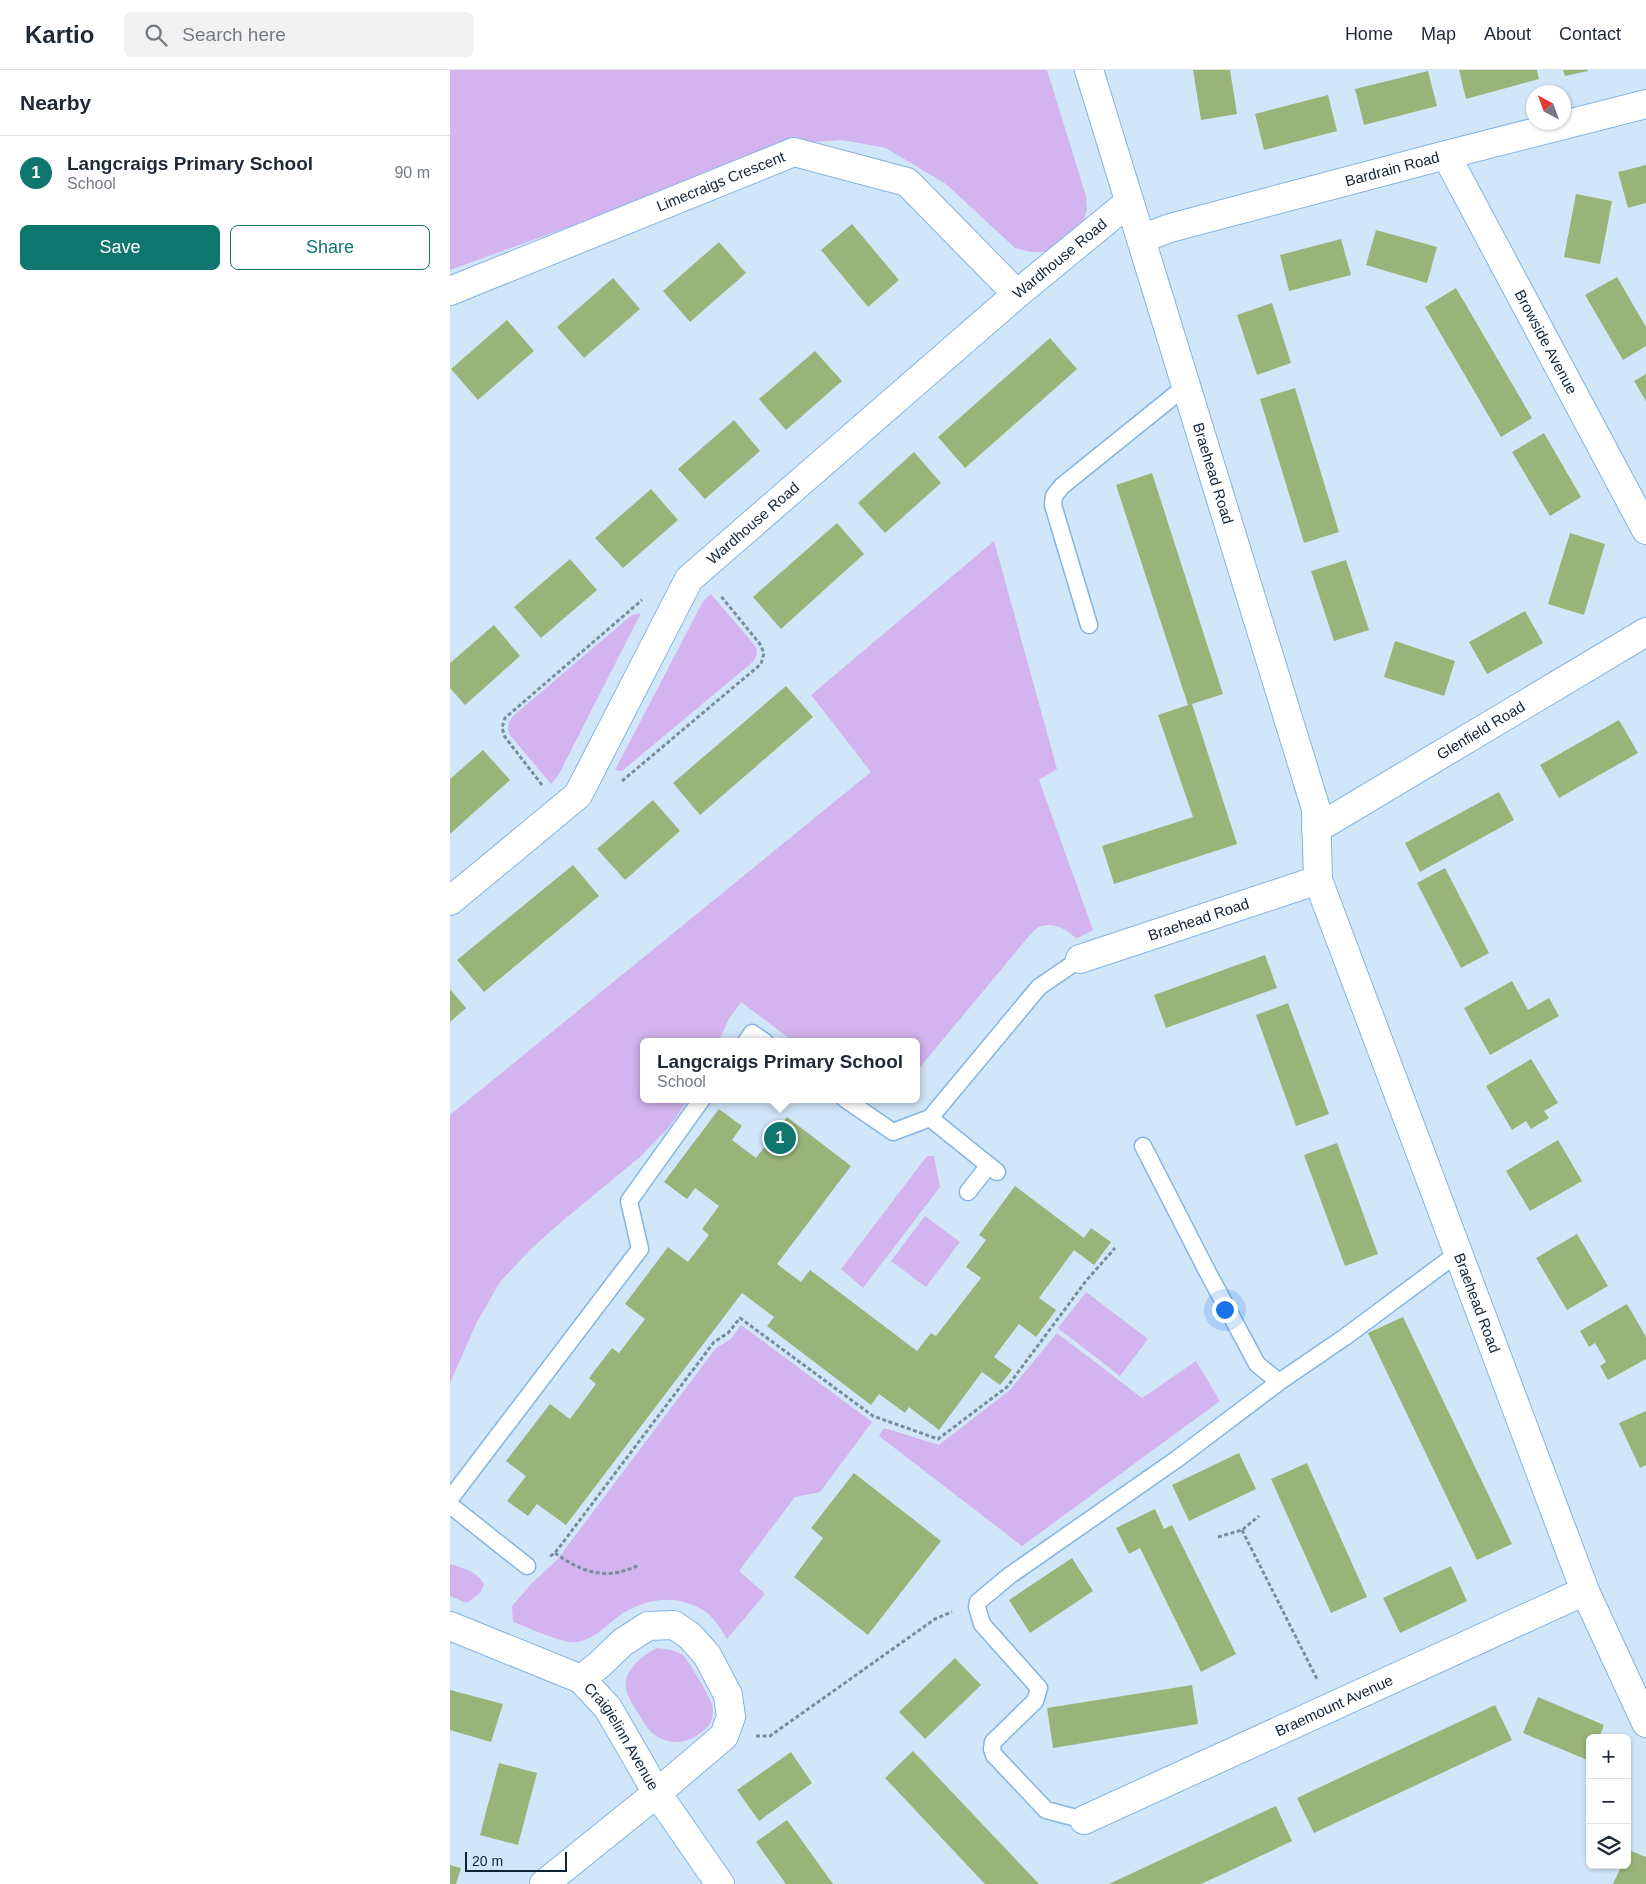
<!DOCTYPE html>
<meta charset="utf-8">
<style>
body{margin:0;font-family:Helvetica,sans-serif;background:#f2f2f3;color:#1f2937}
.controls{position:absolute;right:15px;bottom:15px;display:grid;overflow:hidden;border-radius:8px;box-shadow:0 1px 4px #0004}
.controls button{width:45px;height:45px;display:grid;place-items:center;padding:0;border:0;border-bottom:1px solid #e0e1e3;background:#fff;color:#1f2937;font:25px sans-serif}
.compass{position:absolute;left:1076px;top:15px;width:45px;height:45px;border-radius:50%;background:#fff;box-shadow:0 1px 4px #0004;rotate:319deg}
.scale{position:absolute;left:15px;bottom:12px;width:102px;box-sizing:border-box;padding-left:5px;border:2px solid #102335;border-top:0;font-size:14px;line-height:18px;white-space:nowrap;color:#102335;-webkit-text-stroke:4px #d2e6f9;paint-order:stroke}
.you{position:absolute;left:774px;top:1239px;width:18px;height:18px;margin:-12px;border:4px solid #fff;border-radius:50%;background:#1a73e8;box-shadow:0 0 0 8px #1a73e833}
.badge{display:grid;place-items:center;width:32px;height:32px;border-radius:50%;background:#0f766e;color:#fff;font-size:16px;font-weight:700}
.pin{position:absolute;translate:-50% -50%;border:2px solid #fff;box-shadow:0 1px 5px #0006}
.popup{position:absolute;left:190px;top:968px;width:280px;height:65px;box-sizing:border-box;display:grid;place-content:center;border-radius:8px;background:#fff;filter:drop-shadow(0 1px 4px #0005);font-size:16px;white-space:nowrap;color:#747a83}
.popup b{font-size:19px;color:#1f2937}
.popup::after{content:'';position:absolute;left:50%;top:100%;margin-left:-10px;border:10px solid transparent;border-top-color:#fff}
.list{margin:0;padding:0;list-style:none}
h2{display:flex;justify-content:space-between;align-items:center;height:65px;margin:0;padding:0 20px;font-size:21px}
h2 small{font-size:16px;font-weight:400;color:#747a83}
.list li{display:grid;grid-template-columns:32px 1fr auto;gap:15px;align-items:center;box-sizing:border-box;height:75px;padding:0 20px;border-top:1px solid #e0e1e3}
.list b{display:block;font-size:19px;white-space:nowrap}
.list p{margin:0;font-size:16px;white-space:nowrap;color:#747a83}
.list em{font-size:16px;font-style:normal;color:#747a83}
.actions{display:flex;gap:10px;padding:15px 20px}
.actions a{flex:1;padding:11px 0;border:1px solid #0f766e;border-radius:8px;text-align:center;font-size:18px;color:#0f766e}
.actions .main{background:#0f766e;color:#fff}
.icon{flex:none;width:28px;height:28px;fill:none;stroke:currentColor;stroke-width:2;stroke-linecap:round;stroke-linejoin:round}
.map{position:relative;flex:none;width:1196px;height:1814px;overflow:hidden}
header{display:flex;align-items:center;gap:30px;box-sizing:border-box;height:70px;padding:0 25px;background:#fff;border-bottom:1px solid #e0e1e3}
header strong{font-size:24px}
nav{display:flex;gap:28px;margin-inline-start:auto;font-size:18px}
.search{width:350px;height:45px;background:#f2f2f3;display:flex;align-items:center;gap:12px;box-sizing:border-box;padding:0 18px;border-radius:8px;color:#747a83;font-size:19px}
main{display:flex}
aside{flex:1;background:#fff}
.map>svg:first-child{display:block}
</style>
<header>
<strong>Kartio</strong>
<div class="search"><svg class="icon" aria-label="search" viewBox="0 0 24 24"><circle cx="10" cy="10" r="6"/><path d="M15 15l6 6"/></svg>Search here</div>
<nav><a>Home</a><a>Map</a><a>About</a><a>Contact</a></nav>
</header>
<main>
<aside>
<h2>Nearby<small></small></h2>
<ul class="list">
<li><span class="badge">1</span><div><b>Langcraigs Primary School</b><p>School</p></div><em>90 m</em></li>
</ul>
<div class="actions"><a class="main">Save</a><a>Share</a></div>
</aside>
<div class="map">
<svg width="1196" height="1814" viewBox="0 0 1196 1814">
<rect width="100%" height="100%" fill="#d2e6f9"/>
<path fill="#d3b4ee" d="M 0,0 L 597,0 L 636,126 L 637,140 L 631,158 L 603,182 L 580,182 L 565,178 L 496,114 L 436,78 L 392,70 L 352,73 L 0,200 Z
M 544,471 L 607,699 L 589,710 L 643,860 L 626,869 C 619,860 604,852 592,856 C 587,857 583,862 579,866 L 466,1002 L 466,972 L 344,972 L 291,932 L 279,949 L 268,972 L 194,972 L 194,1029 L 238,1029 L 220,1056 L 190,1087 L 111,1152 L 81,1179 L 50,1212 L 26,1254 L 0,1313 L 0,1045 L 421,702 L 361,625 Z
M 261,524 L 306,577 L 307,584 L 304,591 L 172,701 L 165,700 L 248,541 L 254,530 Z
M 191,543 L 109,704 L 101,714 L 59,664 C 57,656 58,652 63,646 L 182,545 Z
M 477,1086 L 484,1086 L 490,1117 L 413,1218 L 391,1199 Z
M 475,1146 L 510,1172 L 476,1217 L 441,1191 Z
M 636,1222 L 698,1269 L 670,1306 L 608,1258 Z
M 291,1255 L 422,1352 L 370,1422 L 345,1427 L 289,1501 L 315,1524 L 277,1569 C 271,1559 263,1546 253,1540 C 226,1524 199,1528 173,1543 C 158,1553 147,1568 128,1572 C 114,1575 78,1557 63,1552 L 62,1536 L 82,1513 L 107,1490 L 266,1278 L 281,1269 Z
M 607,1263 L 692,1328 L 746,1291 L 770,1331 L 572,1476 L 429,1366 L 434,1358 L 489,1375 L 560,1320 Z
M 0,1494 C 14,1498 26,1501 34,1514 L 31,1522 L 17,1533 L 0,1526 Z
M 207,1578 C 216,1579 225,1580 233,1585 C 237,1588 260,1627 262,1634 C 264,1641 263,1650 259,1655 C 244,1672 224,1678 205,1665 C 197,1660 192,1649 187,1641 C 181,1631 174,1622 176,1610 C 179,1596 196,1583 207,1578 Z"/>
<path fill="#99b479" d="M 743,0 L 780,0 L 787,44 L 751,50 Z
M 1009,0 L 1087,0 L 1089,9 L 1016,29 Z
M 1113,0 L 1138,0 L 1138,1 L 1115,6 Z
M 978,1 L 987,36 L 914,55 L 905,19 Z
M 878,25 L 887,61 L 814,80 L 805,44 Z
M 1196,95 L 1196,133 L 1178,138 L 1168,102 Z
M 1126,124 L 1162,131 L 1150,194 L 1114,187 Z
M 402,154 L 449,210 L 418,237 L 371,180 Z
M 926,160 L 987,177 L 977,213 L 916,195 Z
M 891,169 L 901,205 L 839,221 L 830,185 Z
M 269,172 L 296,203 L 240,252 L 213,221 Z
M 1167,207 L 1196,257 L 1196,276 L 1173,290 L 1135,225 Z
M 163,208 L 190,239 L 134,288 L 107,257 Z
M 1006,218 L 1082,348 L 1051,367 L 975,237 Z
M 822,233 L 841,293 L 807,305 L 787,245 Z
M 57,250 L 84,281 L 28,330 L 1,299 Z
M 600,268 L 627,299 L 515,398 L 488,367 Z
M 365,281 L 392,311 L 336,360 L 309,329 Z
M 1196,304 L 1196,331 L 1184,311 Z
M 845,318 L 889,462 L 854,473 L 810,329 Z
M 284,350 L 310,381 L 255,429 L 228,399 Z
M 1094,363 L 1131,427 L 1100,446 L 1062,382 Z
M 464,382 L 491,413 L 435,463 L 408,433 Z
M 702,403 L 773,624 L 742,634 L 787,774 L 664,814 L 652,776 L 743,747 L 708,645 L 738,635 L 666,415 Z
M 201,419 L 228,450 L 173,498 L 145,468 Z
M 387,453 L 414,484 L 331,559 L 303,527 Z
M 1120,463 L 1155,474 L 1134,545 L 1098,534 Z
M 120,489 L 147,520 L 91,568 L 64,537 Z
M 896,490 L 919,560 L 884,571 L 861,501 Z
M 1075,541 L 1093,573 L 1037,604 L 1019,572 Z
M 44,555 L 70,586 L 15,635 L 0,618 L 0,593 Z
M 945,571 L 1005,591 L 994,626 L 934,607 Z
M 336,616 L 363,647 L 250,745 L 223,713 Z
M 1169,650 L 1188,683 L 1109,728 L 1090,695 Z
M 33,680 L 60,710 L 0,764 L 0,709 Z
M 1049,722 L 1064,750 L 970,802 L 955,773 Z
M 203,730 L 230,761 L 175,810 L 147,779 Z
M 123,795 L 149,826 L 34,922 L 7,890 Z
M 995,798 L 1039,883 L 1011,898 L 967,813 Z
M 815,885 L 827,918 L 716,958 L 704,925 Z
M 1062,911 L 1078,940 L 1099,928 L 1109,946 L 1040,985 L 1014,938 Z
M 0,919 L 16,938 L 0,952 Z
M 838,933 L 879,1044 L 846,1056 L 806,945 Z
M 1081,989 L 1108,1033 L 1094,1041 L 1099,1048 L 1081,1059 L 1076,1051 L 1062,1060 L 1036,1016 Z
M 269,1039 L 292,1056 L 282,1070 L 306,1088 L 337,1047 L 401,1096 L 327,1194 L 351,1212 L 360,1200 L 467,1281 L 481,1263 L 486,1266 L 531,1208 L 516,1197 L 536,1170 L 529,1165 L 565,1116 L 634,1168 L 641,1158 L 661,1172 L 644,1195 L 624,1180 L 589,1228 L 606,1240 L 586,1267 L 569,1254 L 544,1287 L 562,1300 L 550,1315 L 532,1302 L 489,1360 L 459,1337 L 455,1343 L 429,1324 L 421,1335 L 317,1256 L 324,1247 L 292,1223 L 116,1455 L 87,1434 L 78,1446 L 57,1431 L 76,1406 L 56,1391 L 100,1334 L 120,1349 L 146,1314 L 139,1308 L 162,1278 L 169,1283 L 195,1249 L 175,1234 L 218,1177 L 238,1192 L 259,1165 L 252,1159 L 269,1136 L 245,1118 L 237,1129 L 214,1112 Z
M 1108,1070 L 1132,1111 L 1080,1141 L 1056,1101 Z
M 887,1073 L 928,1184 L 895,1196 L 854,1085 Z
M 1127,1164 L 1158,1216 L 1117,1240 L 1086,1188 Z
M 1177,1234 L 1196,1267 L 1196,1289 L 1158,1310 L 1150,1296 L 1156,1292 L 1145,1273 L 1139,1277 L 1130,1261 Z
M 953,1247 L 1062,1474 L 1027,1490 L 918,1263 Z
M 1196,1341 L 1196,1395 L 1190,1398 L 1169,1353 Z
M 789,1383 L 806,1419 L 739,1451 L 722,1415 Z
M 857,1393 L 917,1527 L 881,1543 L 821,1409 Z
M 404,1403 L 491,1471 L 418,1565 L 344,1507 L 373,1468 L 361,1458 Z
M 705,1439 L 714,1459 L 722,1455 L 786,1584 L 751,1602 L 690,1478 L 679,1484 L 666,1458 Z
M 622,1488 L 643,1521 L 580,1563 L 559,1530 Z
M 1001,1496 L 1017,1531 L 950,1563 L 933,1528 Z
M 505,1588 L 531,1615 L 475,1669 L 449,1642 Z
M 742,1615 L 748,1654 L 603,1678 L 597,1638 Z
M 0,1620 L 53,1634 L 41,1672 L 0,1660 Z
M 1088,1627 L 1154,1655 L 1149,1668 L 1140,1668 L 1140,1691 L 1073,1663 Z
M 1045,1635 L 1062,1670 L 864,1763 L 847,1728 Z
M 463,1681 L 589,1814 L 535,1814 L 435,1708 Z
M 341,1682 L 362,1713 L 309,1751 L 287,1720 Z
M 49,1693 L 87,1703 L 68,1775 L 30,1765 Z
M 826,1736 L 842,1771 L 777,1802 L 751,1814 L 659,1814 Z
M 337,1750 L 373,1800 L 383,1814 L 336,1814 L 306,1772 Z
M 1179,1780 L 1196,1787 L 1196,1814 L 1163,1814 L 1172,1795 L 1177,1795 Z
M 0,1795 L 11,1798 L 6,1814 L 0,1814 Z"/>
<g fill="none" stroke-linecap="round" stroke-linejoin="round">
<g stroke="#83b4e3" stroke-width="19">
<path id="lane" d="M 639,555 L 603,435 L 604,426 L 612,416 L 736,316
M 296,972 L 302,963 L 315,972
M 395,1029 L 443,1062 L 480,1048
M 693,1076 L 756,1199 L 807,1294 L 829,1312 L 895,1267 L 1008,1183
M 547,1102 L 480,1048 L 589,917 L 630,889
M 518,1122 L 539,1095
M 0,1429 L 190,1179 L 179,1131 L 252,1029
M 0,1435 L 77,1496
M 634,1750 L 596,1740 L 544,1685 L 542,1679 L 543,1672 L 585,1631 L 589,1618 L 532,1554 L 527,1537 L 528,1532 L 559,1506 L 727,1389 L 829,1312"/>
</g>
<g stroke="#83b4e3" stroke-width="30">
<g id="street">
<path id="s1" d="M 639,0 L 866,739 L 868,810 L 1135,1521 L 1196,1653"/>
<path id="s2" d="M 996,85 L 1196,460"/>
<path id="s3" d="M 691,169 L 720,158 L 996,85 L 1196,34"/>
<path id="s4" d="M 0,221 L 344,82 L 457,112 L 567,224"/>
<path id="s5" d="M 866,759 L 1196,562"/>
<path id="s6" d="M 0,831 L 128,725 L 239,509 L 567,224 L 679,132"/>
<path id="s7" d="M 630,889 L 868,810"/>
<path id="s8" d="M 0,1556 L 131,1609 L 158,1638 L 207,1723 L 270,1814"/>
<path id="s9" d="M 634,1750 L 1135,1521"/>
<path d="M 94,1814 L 207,1723 L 274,1666 L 281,1647 L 278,1625 L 257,1585 L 240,1566 L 224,1555 L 198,1556 L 173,1572 L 149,1595 L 131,1609"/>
</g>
</g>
<path stroke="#798d9f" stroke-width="3" stroke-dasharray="4 2.5" stroke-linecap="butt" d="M 172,711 L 311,594 L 314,583 L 310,574 L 270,525
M 92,715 L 55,667 L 52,658 L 55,648 L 192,530
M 792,1460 L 867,1609
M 768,1467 L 792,1460 L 809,1446
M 105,1483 C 133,1503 157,1511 189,1495
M 100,1486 L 105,1483 L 264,1272 L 278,1263 L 290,1248 L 423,1346 L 488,1369 L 557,1317 L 636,1211 L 665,1178
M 306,1666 L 320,1666 L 485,1549 L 502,1542"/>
<use href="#lane" stroke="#fff" stroke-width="16"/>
<use href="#street" stroke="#fff" stroke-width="28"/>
</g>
<g text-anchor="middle" stroke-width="4.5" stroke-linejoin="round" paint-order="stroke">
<g font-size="15" fill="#102335" stroke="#d2e6f9">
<text dy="5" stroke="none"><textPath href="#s3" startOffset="261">Bardrain Road</textPath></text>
<text dy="5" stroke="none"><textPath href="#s4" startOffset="292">Limecraigs Crescent</textPath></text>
<text dy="5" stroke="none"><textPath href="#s6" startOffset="899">Wardhouse Road</textPath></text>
<text dy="5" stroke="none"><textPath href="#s2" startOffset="212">Browside Avenue</textPath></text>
<text dy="5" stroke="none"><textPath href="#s1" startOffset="422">Braehead Road</textPath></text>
<text dy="5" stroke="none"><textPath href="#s6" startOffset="494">Wardhouse Road</textPath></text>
<text dy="5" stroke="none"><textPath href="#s5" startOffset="192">Glenfield Road</textPath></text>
<text dy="5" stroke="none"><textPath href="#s7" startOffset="125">Braehead Road</textPath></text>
<text dy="5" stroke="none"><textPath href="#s1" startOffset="1296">Braehead Road</textPath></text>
<text dy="5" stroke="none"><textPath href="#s9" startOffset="275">Braemount Avenue</textPath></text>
<text dy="5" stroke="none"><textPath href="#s8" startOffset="212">Craigielinn Avenue</textPath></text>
</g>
</g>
</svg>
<div class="controls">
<button>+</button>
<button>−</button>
<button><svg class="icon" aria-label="layers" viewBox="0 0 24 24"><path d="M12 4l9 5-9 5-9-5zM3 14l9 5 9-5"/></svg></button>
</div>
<svg class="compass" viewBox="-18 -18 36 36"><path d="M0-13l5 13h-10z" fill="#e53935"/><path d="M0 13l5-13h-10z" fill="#747a83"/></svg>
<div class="scale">20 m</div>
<div class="you"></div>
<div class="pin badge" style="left:330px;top:1068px">1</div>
<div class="popup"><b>Langcraigs Primary School</b>School</div>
</div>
</main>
